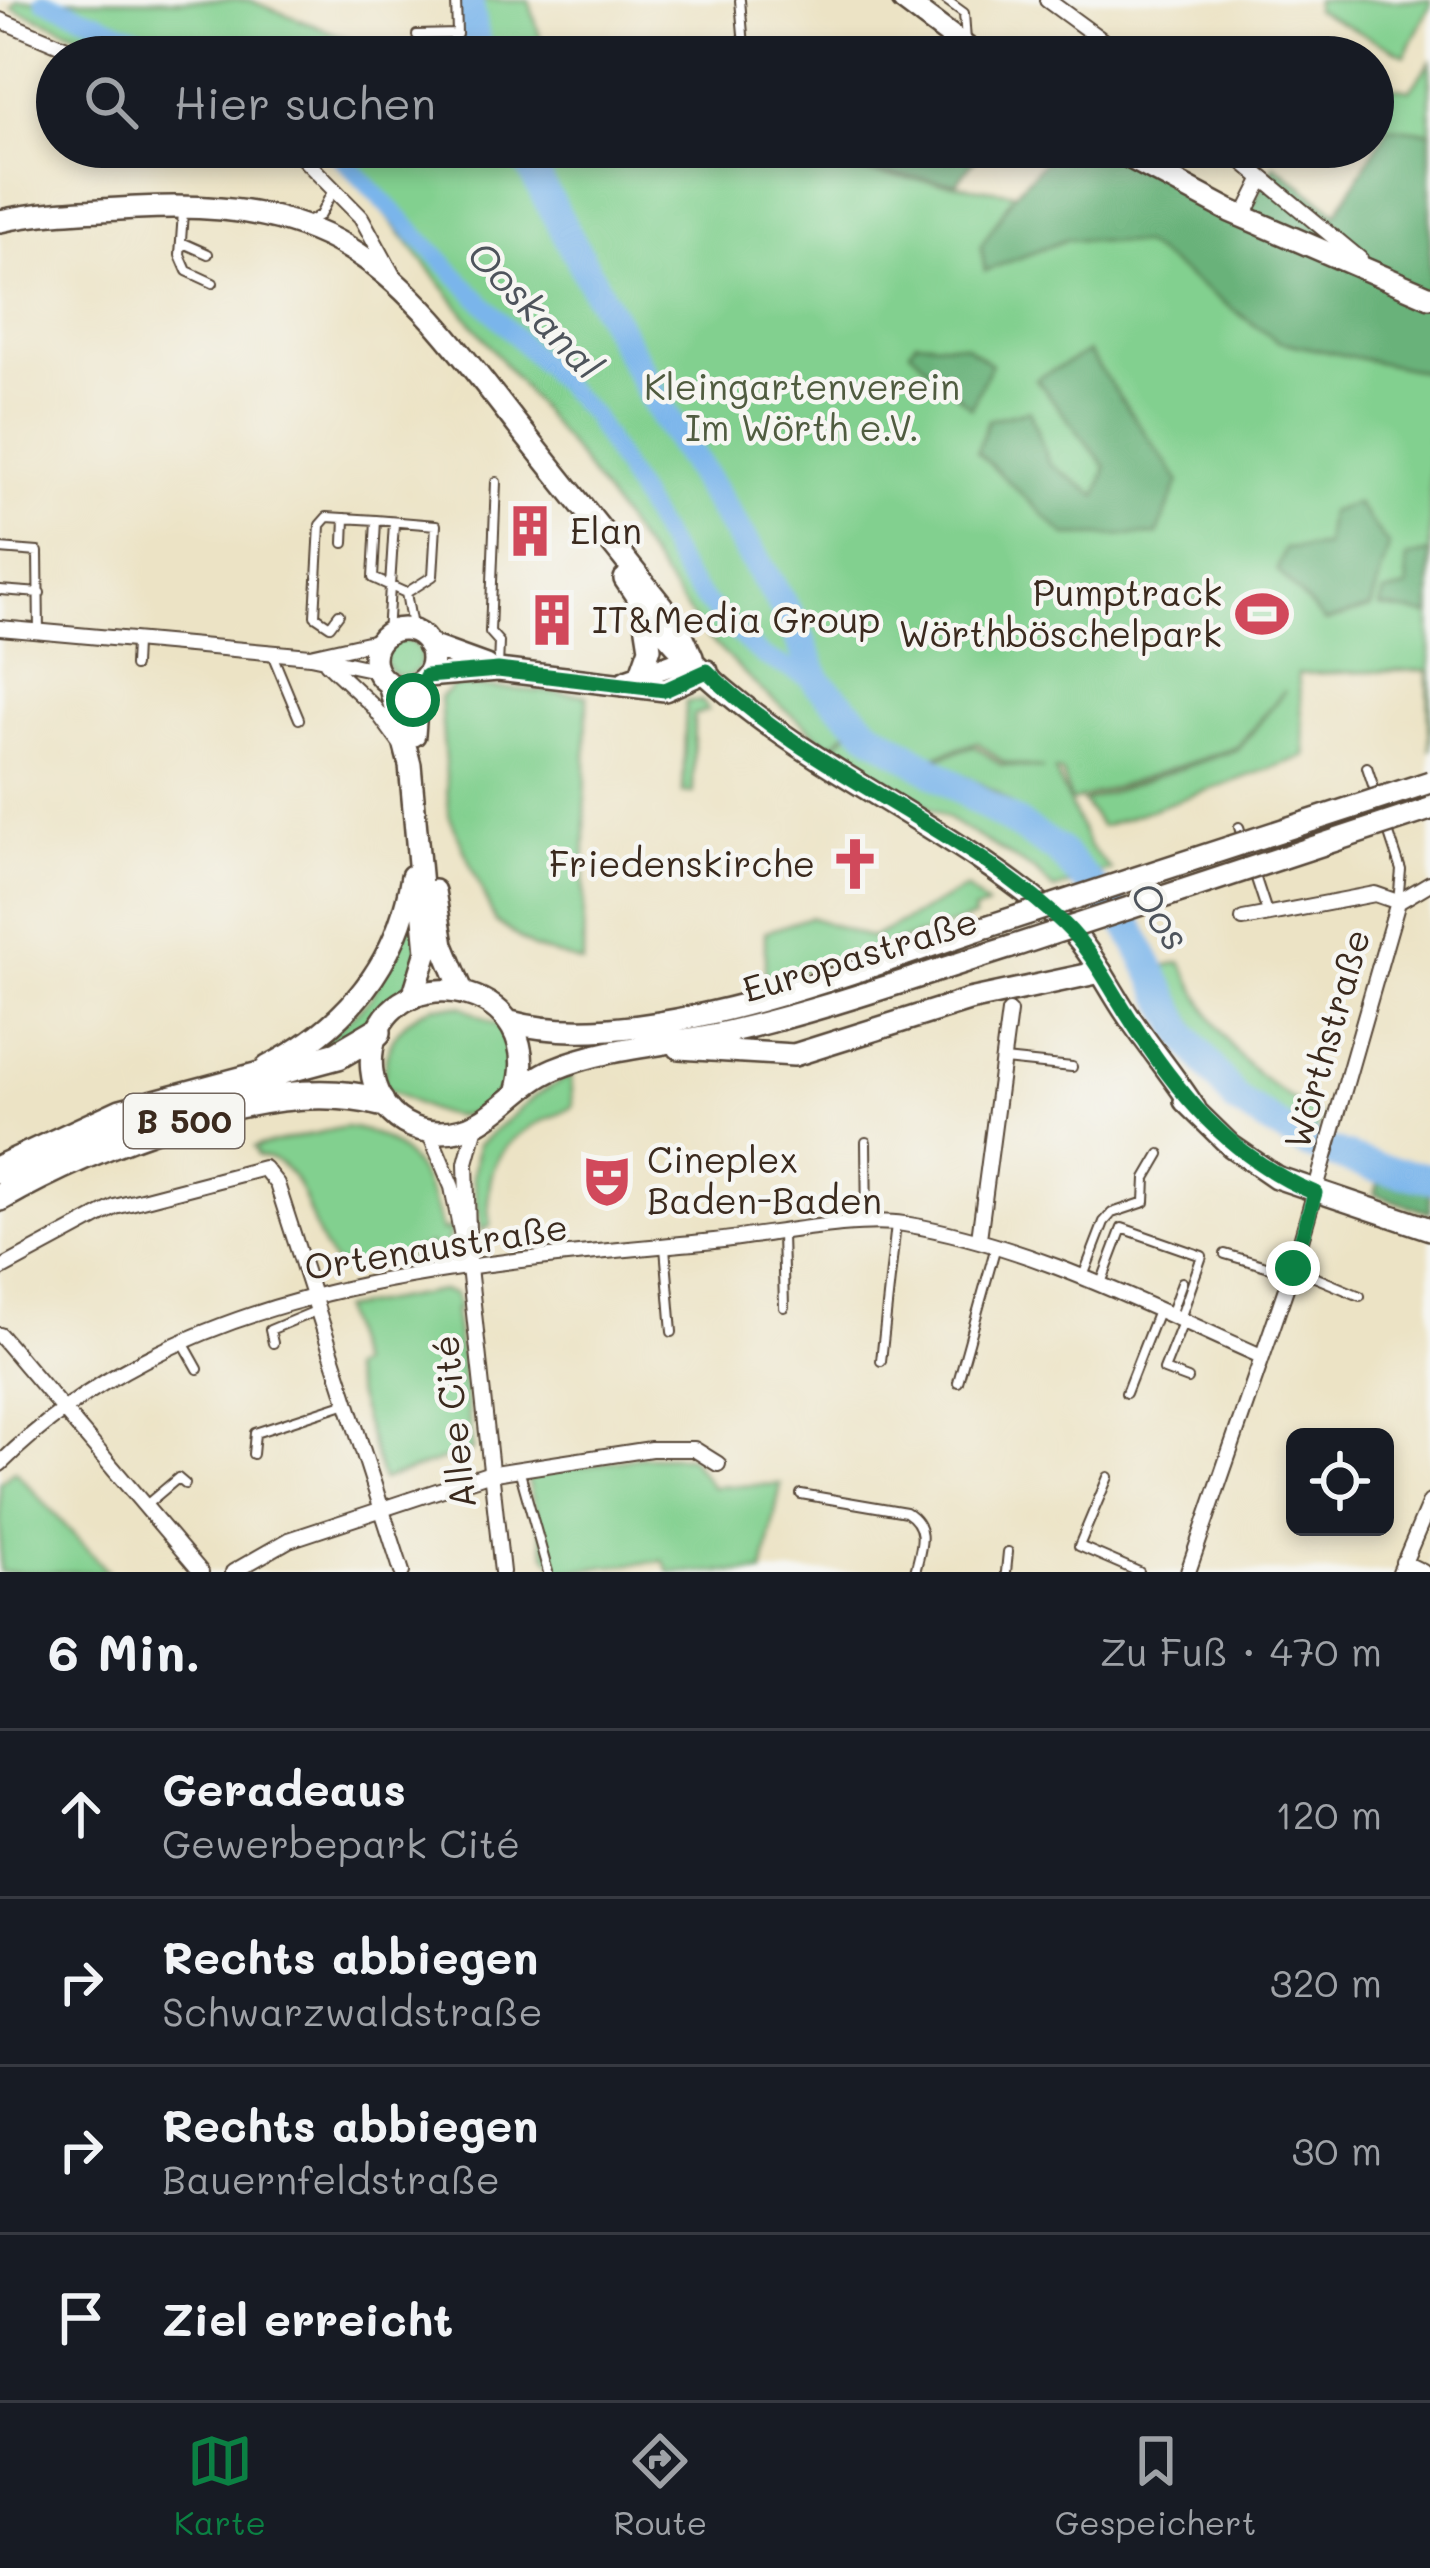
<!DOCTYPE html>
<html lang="de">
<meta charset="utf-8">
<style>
body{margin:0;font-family:Mali,sans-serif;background:#242831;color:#f1f3f6}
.controls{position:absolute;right:36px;bottom:36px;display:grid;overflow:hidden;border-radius:18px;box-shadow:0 6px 18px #0003}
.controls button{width:108px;height:108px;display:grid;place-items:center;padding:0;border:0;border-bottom:3px solid #363941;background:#171b24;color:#f1f3f6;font:60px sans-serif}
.stop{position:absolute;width:36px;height:36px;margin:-27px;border:9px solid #0b8043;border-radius:50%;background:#fff}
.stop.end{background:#0b8043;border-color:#fff;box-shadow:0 3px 12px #0008}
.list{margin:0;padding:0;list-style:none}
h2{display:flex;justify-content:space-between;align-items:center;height:156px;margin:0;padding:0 48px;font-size:51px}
h2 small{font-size:39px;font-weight:400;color:#9ea1a6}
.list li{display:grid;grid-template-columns:78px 1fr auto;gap:36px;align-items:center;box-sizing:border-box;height:168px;padding:0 48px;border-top:3px solid #363941}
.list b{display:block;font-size:45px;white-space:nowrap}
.list p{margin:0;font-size:39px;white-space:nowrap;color:#9ea1a6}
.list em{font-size:39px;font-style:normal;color:#9ea1a6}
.icon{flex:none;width:66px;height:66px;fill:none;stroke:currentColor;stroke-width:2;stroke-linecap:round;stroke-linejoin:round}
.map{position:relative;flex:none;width:1430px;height:1572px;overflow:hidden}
.search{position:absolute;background:#171b24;box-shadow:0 6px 18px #0003;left:36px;right:36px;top:36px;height:132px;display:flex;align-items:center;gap:30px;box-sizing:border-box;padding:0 42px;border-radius:66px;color:#9ea1a6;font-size:45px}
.sheet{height:828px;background:#171b24}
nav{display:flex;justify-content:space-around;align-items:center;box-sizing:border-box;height:168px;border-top:3px solid #363941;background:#171b24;font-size:33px;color:#9ea1a6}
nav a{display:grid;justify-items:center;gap:6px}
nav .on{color:#0b8043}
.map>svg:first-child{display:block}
</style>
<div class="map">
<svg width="1430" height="1572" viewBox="0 0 1430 1572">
<rect width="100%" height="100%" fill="#f6f6f2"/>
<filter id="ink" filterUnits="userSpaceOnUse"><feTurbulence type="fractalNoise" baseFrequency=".00833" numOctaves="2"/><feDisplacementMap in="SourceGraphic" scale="24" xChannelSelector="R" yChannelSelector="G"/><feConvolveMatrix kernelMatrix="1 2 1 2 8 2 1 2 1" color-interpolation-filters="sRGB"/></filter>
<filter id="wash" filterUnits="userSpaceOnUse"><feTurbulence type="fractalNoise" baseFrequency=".004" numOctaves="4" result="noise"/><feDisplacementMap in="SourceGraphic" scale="48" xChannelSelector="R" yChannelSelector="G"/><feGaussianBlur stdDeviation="2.7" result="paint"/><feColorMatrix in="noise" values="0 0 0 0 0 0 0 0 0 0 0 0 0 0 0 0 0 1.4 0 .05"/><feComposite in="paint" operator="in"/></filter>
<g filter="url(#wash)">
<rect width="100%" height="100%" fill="#ece3c5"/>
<path fill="#82d08f" stroke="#5e7d56" stroke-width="3" d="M 17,0 L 249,0 L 364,45 L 460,57 L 138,57 L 12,8 Z
M 462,0 L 529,0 L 546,57 L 464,57 Z
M 1316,0 L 1430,0 L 1430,6 L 1405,55 L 1315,10 Z
M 1430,62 L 1430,132 L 1388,127 L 1373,113 L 1373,84 L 1410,90 Z
M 321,147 L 725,147 L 770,159 L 1015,193 L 981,246 L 985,271 L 1068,239 L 1143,244 L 1277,341 L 1430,373 L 1430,751 L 1428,670 L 1298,674 L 1306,756 L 1101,827 L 1083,802 L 1239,749 L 1285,690 L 1237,747 L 1071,802 L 1062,772 L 1055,771 L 1089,846 L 1111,870 L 1093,874 L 998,793 L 934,759 L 975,746 L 1001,765 L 1044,769 L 1003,762 L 977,742 L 930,758 L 893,739 L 820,673 L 796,629 L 785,635 L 809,685 L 849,729 L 831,746 L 762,691 L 704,634 L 578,457 L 384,212 Z
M385 658a18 18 0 1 1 36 0a18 18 0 1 1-36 0Z
M 455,685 L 587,695 L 583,963 L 533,948 L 495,921 L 449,815 L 440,698 Z
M 702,701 L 708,710 L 694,715 L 693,793 L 683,793 L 686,702 Z
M 852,729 L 1052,853 L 1081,881 L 1054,890 L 1036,872 L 832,748 Z
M 966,888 L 987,906 L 973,912 L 974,918 L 765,983 L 765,932 L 810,917 L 871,938 Z
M 415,903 C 417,920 423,943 420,960 C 415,993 344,1038 314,1051 L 372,997 Z
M 1181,962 C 1228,1048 1235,1066 1321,1117 L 1316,1135 L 1238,1086 L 1214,1062 L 1164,966 Z
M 435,1006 L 462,1006 L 512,1034 L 509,1083 C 460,1141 436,1109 384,1088 C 381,1049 397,1019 435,1006 Z
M 571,1075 L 573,1106 C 561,1115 544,1119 531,1127 C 492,1148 484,1183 491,1224 L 482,1231 L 473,1177 L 478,1145 L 535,1096 Z
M 345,1127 C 406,1134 428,1177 442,1231 L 452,1228 L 445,1249 L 437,1253 L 431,1245 L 407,1252 L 409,1260 L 345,1272 C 302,1244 316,1162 258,1156 L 254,1147 Z
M 441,1291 L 455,1294 L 459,1309 L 454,1310 L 473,1450 L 382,1480 L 349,1370 L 357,1365 L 341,1309 Z
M 639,1457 L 689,1457 L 712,1487 L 781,1484 L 763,1572 L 669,1572 L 664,1561 L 561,1571 L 546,1554 L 527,1476 Z
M 14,1470 L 108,1572 L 0,1572 L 0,1483 Z"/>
<path fill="#69b27a" stroke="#526e4c" stroke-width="3" d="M 1388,127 L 1430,132 L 1430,373 L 1277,341 L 1143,244 L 1068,239 L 985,271 L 981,246 L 1015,193 L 1058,147 L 1108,147 L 1244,216 L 1275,165 L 1337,213 Z
M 725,147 L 953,147 L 980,152 L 957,183 L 770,159 Z
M 916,341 L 965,345 L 991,364 L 971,408 L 910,350 Z
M 1088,352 L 1179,481 L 1157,535 L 1066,536 L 977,452 L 988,420 L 1029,410 L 1049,463 L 1097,496 L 1106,467 L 1036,379 Z
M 1356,503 L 1389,546 L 1371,608 L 1325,622 L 1277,570 L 1285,549 L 1325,546 L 1329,512 Z
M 1430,552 L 1430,615 L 1380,607 L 1384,593 L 1407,588 L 1406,558 Z
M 1380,1177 L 1430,1187 L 1430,1213 L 1375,1194 Z"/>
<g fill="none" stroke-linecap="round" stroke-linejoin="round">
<path stroke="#7ab5eb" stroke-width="18" d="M 44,0 L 186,57
M 331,147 L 593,416 L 687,580 L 720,618 L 761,655 L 818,683"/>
<path stroke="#7ab5eb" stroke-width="30" d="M 468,0 L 478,57
M 520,147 L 658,405 L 791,618 L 818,683 L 870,732 L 1058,850 L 1130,928 L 1184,1034 L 1237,1101 L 1307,1144 L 1376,1168 L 1430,1178"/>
</g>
</g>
<g filter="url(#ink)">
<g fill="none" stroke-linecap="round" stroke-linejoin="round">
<g stroke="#564637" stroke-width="12">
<path id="lane" d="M 740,0 L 745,57
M 946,0 L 964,13 L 966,41
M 417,35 L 457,34 L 456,0
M 183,212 L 180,255 L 187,271 L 213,283
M 306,223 L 320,215 L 333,190
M 181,242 L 208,254
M 496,482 L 490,632 L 499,642 L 498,668
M 376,520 L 436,525 L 433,576 L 406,593
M 344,543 L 345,518
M 0,549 L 38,552 L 39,633
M 0,590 L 40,593
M 406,593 L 413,632
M 339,614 L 330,626 L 315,616 L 320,525 L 327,517 L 376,520 L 373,578 L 406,593
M 387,634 L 394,523
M 272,654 L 299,719
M 134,666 L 135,643
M 1367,767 L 1401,870 L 1398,902
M 1239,827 L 1267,912
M 1004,1060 L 1072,1067
M 866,1142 L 867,1224
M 782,1234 L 784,1307
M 665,1247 L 672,1332
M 1225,1254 L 1290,1273
M 1293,1268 L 1360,1296
M 1082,1279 L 1104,1222 L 1112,1213 L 1145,1202 L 1146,1178 L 1160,1154
M 1100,1286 L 1122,1228 L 1202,1256 L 1180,1319
M 1170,1315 L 1182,1282
M 1183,1322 L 1164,1370 L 1188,1379
M 273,1343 L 270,1330 L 318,1310
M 184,1344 L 198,1369
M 881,1361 L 896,1224
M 958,1382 L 996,1246
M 1126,1393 L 1158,1311
M 253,1454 L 255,1433 L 347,1403
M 519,1469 L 548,1572
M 1108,1477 L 1079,1546 L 1139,1572
M 801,1494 L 906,1512 C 930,1527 921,1548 915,1572
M 146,1505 L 178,1478 L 185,1484
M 1006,1572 L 1008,1552"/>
</g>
<g stroke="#564637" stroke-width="18">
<path id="street" d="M 1047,0 L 1125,57
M 0,20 L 88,57
M 292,147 L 361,217 L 395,279
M 1225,147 L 1360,259
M 1244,216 L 1261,182
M 0,628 L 310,656 L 376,670
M 310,656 L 381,640
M 327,663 L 373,706 L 400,743
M 1243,919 L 1375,894 L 1398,902
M 476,1126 L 466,1163 L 469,1267 L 502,1572
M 429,1132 L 452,1187 L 467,1262
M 979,1238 L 1009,1012
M 0,1269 L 115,1207 L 264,1168 L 277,1184 L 402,1572
M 0,1335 L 201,1572
M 0,1464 C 190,1277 465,1265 714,1241 C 765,1236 857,1216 904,1224 C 1028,1244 1146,1305 1261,1356
M 1403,1562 L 1423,1572
M 233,1572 L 289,1540 L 488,1474 L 651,1449 L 694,1449 L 718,1464
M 1188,1572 L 1293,1268 L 1398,902 L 1430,883
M 1400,1572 L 1430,1502"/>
</g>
<g stroke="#564637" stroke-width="26">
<path id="secondary" d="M 903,0 L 979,57
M 1110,147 L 1230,211 L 1430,297
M 0,221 C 45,211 91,211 137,208 C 345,197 399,273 518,426 C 571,493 625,559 678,626 L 692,657
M 625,579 C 728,742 922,799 1062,922 C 1092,949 1108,988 1131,1020 C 1152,1050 1175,1078 1195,1109
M374 658a29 29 0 1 1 58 0a29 29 0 1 1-58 0Z
M 428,645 L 486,666
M 426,676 L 498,670 L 665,690 L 707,671
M 639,679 L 650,648 L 645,616
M 626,681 L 692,657
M 389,684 L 410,765 L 427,951 L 413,997
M 414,735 L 418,683
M 434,891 L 443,945 L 463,993
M 267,1067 C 346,1027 398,964 412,876
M 1185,1101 L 1231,1146 L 1276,1177 L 1430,1229"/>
</g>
<g stroke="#564637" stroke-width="26">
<path id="primary" d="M 511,1022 C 640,1058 864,967 989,926
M 679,1048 L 794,1055 L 969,1000 L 1101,972
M 517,1093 C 549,986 403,957 376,1035 C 360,1080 386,1131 438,1132 C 490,1134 511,1087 554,1069 C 607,1047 667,1045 723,1033 C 821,1011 915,977 1011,947"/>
</g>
<g stroke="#564637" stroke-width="32">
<path id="highway" d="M 0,1169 L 121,1113 L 338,1055 L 377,1032
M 0,1197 C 95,1143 270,1072 380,1102"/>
</g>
<use href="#lane" stroke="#fff" stroke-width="8"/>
<use href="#street" stroke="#fff" stroke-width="14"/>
<use href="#secondary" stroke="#fff" stroke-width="21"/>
<use href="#primary" stroke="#fff" stroke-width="21"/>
<use href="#highway" stroke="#fff" stroke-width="27"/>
<g stroke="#564637" stroke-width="26" stroke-linecap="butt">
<path id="primary-bridge" d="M 989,926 L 1430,782
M 1011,947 L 1430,809"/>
</g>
<use href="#primary-bridge" stroke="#fff" stroke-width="21"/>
</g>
</g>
<g fill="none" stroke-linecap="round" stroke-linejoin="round" filter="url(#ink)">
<path stroke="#0b8043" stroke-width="15" d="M 413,700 L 426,676 L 498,670 L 665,690 L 707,671 C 812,775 958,823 1064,924 C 1090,949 1108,984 1127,1014 C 1175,1091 1230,1158 1315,1193 L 1293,1268"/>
</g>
<defs>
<g id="building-bare" transform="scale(4.14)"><path d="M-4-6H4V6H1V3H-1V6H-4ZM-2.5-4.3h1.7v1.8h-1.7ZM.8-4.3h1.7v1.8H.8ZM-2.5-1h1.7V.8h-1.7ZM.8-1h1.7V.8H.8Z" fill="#d1495b" stroke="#f6f6f2" stroke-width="2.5" paint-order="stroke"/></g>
<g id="stadium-bare" transform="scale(4.14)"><path d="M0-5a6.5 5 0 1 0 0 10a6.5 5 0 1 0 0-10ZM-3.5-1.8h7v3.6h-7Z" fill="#d1495b" stroke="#f6f6f2" stroke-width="2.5" paint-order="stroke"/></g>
<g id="church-bare" transform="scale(4.14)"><path d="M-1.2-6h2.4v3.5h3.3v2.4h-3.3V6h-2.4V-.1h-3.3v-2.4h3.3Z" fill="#d1495b" stroke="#f6f6f2" stroke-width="2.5" paint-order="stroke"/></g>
<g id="theatre-bare" transform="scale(4.14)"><path d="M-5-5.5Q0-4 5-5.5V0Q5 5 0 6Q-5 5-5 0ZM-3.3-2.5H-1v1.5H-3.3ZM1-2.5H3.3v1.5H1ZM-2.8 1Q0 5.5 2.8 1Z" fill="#d1495b" stroke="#f6f6f2" stroke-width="2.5" paint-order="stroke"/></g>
</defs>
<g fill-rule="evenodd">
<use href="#building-bare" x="530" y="531"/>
<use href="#stadium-bare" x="1262" y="614"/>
<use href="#building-bare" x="552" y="620"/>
<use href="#church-bare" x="855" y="864"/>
<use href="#theatre-bare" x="607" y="1181"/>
</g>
<g text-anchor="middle" stroke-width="9" stroke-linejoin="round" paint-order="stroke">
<rect fill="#f6f6f2" stroke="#73675e" stroke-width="3" x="124" y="1094" width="120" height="54" rx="9"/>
<g font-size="33" font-weight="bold" fill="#3b2a1e">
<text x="184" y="1133">B 500</text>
</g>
<g font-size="36" fill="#505c40" stroke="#f6f6f2">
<text x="802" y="400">Kleingartenverein<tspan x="802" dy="41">Im Wörth e.V.</tspan></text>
</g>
<g font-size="36" fill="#3b2a1e" stroke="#f6f6f2" text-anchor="start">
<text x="570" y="544">Elan</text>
<text x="1222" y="606" text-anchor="end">Pumptrack<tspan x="1222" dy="41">Wörthböschelpark</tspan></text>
<text x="592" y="633">IT&amp;Media Group</text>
<text x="815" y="877" text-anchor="end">Friedenskirche</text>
<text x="647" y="1173">Cineplex<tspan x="647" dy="41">Baden-Baden</tspan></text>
</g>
<g font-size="36" fill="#3b2a1e" stroke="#f6f6f2">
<text transform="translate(860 955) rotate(-17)" y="13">Europastraße</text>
<text transform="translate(1327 1039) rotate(-74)" y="13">Wörthstraße</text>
<text transform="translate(436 1247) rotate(-9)" y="13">Ortenaustraße</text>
<text transform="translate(454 1422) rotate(-96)" y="13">Allee Cité</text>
</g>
<g font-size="39" font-style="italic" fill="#4e545c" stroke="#f6f6f2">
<text transform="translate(535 310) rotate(46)" y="14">Ooskanal</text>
<text transform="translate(1160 916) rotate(56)" y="14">Oos</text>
</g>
</g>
</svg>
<div class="controls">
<button><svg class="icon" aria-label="locate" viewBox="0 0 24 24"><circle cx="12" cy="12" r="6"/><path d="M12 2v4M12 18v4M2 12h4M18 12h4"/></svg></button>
</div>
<div class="stop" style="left:413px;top:700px"></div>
<div class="stop end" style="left:1293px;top:1268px"></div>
<div class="search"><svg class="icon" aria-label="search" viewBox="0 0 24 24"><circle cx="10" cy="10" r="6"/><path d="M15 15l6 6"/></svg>Hier suchen</div>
</div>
<section class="sheet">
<h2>6 Min.<small>Zu Fuß · 470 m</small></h2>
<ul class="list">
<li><svg class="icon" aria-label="ahead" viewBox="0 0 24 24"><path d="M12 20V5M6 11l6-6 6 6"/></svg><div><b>Geradeaus</b><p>Gewerbepark Cité</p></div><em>120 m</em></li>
<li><svg class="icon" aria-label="right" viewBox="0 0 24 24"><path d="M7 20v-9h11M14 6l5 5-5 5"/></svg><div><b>Rechts abbiegen</b><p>Schwarzwaldstraße</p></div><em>320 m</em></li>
<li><svg class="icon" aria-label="right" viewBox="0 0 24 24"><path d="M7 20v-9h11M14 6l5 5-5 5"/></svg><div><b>Rechts abbiegen</b><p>Bauernfeldstraße</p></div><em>30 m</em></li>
<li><svg class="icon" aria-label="arrive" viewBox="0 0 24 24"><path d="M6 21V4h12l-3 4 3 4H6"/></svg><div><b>Ziel erreicht</b></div></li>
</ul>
</section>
<nav>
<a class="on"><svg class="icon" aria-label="map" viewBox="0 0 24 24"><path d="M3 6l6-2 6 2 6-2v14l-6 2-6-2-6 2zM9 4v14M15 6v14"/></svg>Karte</a>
<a><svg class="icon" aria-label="directions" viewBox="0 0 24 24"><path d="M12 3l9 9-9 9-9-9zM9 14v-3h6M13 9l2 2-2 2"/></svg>Route</a>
<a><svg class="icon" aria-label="saved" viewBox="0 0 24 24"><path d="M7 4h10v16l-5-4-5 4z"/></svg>Gespeichert</a>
</nav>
